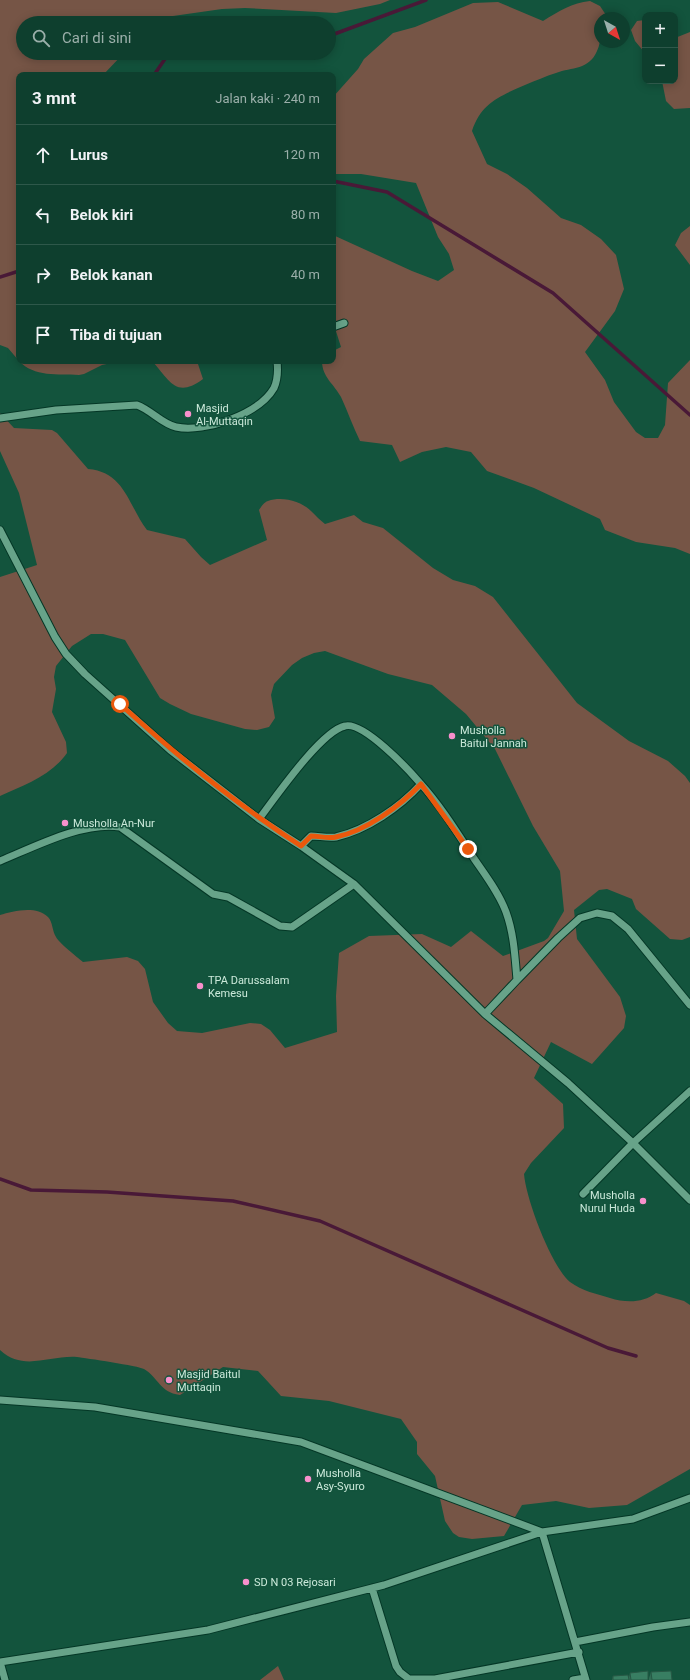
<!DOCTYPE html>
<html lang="id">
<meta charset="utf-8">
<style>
body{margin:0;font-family:Roboto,sans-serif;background:#174636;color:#f1f3f6}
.controls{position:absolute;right:12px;top:12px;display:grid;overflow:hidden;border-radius:8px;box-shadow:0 2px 10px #0003}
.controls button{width:36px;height:36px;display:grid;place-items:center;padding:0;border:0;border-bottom:1px solid #2e584a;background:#0e3f2e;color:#f1f3f6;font:20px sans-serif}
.compass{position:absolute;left:594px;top:12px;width:36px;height:36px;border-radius:50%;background:#0e3f2e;box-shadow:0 2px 10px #0003;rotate:141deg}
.stop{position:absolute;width:12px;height:12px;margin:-9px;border:3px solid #ea580c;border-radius:50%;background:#fff}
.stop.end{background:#ea580c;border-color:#fff;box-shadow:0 1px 4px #0008}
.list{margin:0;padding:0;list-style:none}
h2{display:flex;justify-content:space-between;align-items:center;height:52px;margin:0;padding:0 16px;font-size:17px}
h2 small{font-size:13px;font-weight:400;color:#9bafaa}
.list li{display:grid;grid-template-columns:26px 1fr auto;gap:12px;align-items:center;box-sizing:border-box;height:60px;padding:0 16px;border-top:1px solid #2e584a}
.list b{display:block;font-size:15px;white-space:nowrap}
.list em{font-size:13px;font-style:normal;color:#9bafaa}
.icon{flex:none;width:22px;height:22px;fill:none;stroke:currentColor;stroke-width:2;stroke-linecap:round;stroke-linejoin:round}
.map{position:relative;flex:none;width:690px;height:1680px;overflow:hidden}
.search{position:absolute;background:#0e3f2e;box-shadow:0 2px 10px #0003;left:16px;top:16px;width:320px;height:44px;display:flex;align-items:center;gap:10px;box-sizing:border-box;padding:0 14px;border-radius:22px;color:#9bafaa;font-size:15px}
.panel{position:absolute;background:#0e3f2e;box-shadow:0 2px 10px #0003;left:16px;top:72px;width:320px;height:292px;border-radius:8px}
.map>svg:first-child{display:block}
</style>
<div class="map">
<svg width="690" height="1680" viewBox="0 0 690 1680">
<rect width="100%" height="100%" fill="#13543d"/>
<path fill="#765546" d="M 0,0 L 390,0 L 380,4 L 336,13 L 245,8 L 222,9 L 173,16 L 156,23 L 23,23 L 23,53 L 124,53 L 103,75 L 19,75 L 19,361 L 8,348 L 0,345 Z
M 590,1 L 600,6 L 606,15 L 606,18 L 600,18 C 600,29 602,41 597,51 C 589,70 572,67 556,73 C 546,76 535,81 525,85 C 500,96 481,103 472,131 L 487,164 L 507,174 L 527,188 L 561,218 L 581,225 L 601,239 L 616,255 L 624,289 L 615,311 L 585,352 L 605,380 L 614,402 L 636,432 L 645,438 L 658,438 L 665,425 L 668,383 L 690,360 L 690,554 L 675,548 L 636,542 L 605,530 L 600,519 L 534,488 L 487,471 L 471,452 L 446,447 L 422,452 L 400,462 L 392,445 L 360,441 C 353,427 348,412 341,397 C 334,384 322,377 322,361 L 333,361 L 333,351 L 341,347 L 333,322 L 333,235 L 412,271 L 438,281 L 454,270 L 449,254 L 438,237 L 416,183 L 361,174 L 333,174 L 333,97 L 358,69 L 364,59 L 393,33 L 415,27 L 473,3 L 498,2 L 543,21 C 559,11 572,3 590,1 Z
M 645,20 L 645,53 L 635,41 L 631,30 L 637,21 Z
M 690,32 L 690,108 L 674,109 L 666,101 L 662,81 L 675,81 L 675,38 Z
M 690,226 L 690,265 L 675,245 L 681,233 Z
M 19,361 L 121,361 L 102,365 L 84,374 L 79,375 C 58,374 34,377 19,361 Z
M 152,361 L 201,361 L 198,364 L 203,379 C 176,399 170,381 152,361 Z
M 0,413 L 14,428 L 52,430 L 57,433 L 88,469 C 125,472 128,505 147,530 L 185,539 L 201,557 L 210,565 L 267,540 L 259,510 C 261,507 264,502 268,501 C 282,496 301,501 311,511 C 316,516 320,520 325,524 L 354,515 L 363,522 L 383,528 L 433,568 L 453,580 L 475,586 L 493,597 L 577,703 L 629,741 L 668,761 L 685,776 L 690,783 L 690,937 L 682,940 L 670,939 L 636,909 L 632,899 L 607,889 L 599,890 L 574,910 L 577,939 L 620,997 L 626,1016 L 624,1028 L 592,1064 L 551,1042 L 534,1078 L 563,1104 L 564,1128 L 531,1163 L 524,1174 C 526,1199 551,1266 570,1282 C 582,1291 597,1294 610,1298 C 626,1303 643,1303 656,1293 L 684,1301 L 690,1305 L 690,1469 L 627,1505 L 589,1508 L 556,1501 L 522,1505 L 504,1536 L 472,1539 L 459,1537 L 453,1533 L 445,1521 L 435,1476 L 417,1454 L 417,1442 L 401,1419 L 329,1401 L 281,1396 L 258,1371 L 223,1367 L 180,1395 C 159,1392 159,1378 144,1369 C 139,1366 85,1358 77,1357 C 50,1355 23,1372 0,1350 L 0,915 C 13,911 36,905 48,917 C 53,922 52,931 56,937 C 59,943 76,956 83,962 L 127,957 L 138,961 L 145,969 L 153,1002 L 168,1023 L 177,1031 L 202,1033 L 250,1023 L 261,1024 L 270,1030 L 285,1048 L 337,1032 L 336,996 L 339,953 L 369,936 L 422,934 L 451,947 L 471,931 L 503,956 L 544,941 L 548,938 L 564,911 L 560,871 L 533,826 L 495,749 L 466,714 L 432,685 L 388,674 L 325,651 L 314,653 L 302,658 L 292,665 L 274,684 L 271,695 L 275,718 L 269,727 L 257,730 L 245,729 L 191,714 L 170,704 L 160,698 L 125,640 L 103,634 L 91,634 L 72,646 L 56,666 L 54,677 L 56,689 L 52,712 L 66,742 L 67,753 C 51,776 24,785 0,796 L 0,577 L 37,565 L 19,493 L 0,451 Z
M 278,1666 L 284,1680 L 260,1680 Z"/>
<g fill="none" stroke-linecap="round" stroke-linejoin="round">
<path stroke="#491937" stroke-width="3.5" d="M 329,36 L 426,0
M 154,75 L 169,53
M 333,181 L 387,192 L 553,293 L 690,415
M 0,277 L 19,271
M 0,1179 L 31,1190 L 107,1192 L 233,1201 L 320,1221 L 608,1348 L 636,1356"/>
<g stroke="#043726" stroke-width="9">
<path id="minor" d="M 333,327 L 344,323
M 0,418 L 56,410 L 137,405 C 151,410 162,424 176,427 C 205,433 259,414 274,388 C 278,379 278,370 277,361
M 0,530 L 55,637 L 66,654 L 85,674 L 170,750 L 259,819 L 301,846 L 354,884 L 485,1014 L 568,1083 L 633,1143 L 690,1200
M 259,819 C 275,798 321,731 345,726 C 363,721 408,769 420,783 C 441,806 458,834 475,860 C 486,876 499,893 506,912 C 514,934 515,957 517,980 L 485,1014
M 301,846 L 311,836 C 319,836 327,838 336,837 C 367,830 400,807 421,784
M 0,861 C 34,847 84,821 120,827 L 213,894 L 228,897 L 280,926 L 292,927 L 354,884
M 517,980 L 558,938 L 580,918 L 597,913 L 612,916 L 628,929 L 690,1005
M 583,1194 L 633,1143 L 690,1091
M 0,1400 L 95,1407 L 301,1442 L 542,1532 L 586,1680
M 372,1588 L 396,1666 L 400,1672 L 409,1679 L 435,1679 L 579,1652
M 575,1642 L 653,1627 L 690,1622
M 0,1662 L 208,1630 L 384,1585 L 542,1532 L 633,1519 L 690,1498
M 0,1662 L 5,1680
M 573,1680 L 585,1678"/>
</g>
<use href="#minor" stroke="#67a389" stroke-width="7"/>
</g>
<path fill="#306c54" d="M 651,1672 L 672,1680 L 649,1680 L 649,1678 Z
M 630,1673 L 648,1680 L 612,1680 L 613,1676 L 629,1677 Z"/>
<path fill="#387e62" stroke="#275845" d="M 648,1671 L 648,1680 L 631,1680 L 630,1673 Z
M 671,1671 L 672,1680 L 652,1680 L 651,1672 Z
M 628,1675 L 629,1680 L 613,1680 L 613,1676 Z"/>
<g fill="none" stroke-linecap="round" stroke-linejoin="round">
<path stroke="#ea580c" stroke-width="5" d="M 120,704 C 177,756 236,804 301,846 L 311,836 C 320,836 327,839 336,837 C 366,831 400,806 421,784 L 468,849"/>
</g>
<g fill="#f890cc" stroke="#13543d" stroke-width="1.5">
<circle cx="188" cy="414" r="4"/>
<circle cx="452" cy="736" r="4"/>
<circle cx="65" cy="823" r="4"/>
<circle cx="200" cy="986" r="4"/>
<circle cx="643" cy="1201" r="4"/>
<circle cx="169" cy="1380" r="4"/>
<circle cx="308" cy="1479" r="4"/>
<circle cx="246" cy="1582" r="4"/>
</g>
<g text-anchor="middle" stroke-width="3" stroke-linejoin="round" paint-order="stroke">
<g font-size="11" fill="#cbe9da" stroke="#13543d" text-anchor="start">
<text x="196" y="412">Masjid<tspan x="196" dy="13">Al-Muttaqin</tspan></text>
<text x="460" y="734">Musholla<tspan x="460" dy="13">Baitul Jannah</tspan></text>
<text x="73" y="827">Musholla An-Nur</text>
<text x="208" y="984">TPA Darussalam<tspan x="208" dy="13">Kemesu</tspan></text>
<text x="635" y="1199" text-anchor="end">Musholla<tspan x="635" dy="13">Nurul Huda</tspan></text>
<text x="177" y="1378">Masjid Baitul<tspan x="177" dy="13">Muttaqin</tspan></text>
<text x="316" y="1477">Musholla<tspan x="316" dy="13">Asy-Syuro</tspan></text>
<text x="254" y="1586">SD N 03 Rejosari</text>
</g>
</g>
</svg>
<div class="controls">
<button>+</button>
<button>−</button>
</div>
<svg class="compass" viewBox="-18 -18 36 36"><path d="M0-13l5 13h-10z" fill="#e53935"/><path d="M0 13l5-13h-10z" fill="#9bafaa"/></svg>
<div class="stop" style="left:120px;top:704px"></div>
<div class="stop end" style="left:468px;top:849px"></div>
<div class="search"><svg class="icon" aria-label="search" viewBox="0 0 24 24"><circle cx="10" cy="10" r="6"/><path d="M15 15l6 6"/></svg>Cari di sini</div>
<section class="panel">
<h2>3 mnt<small>Jalan kaki · 240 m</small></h2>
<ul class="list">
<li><svg class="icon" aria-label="ahead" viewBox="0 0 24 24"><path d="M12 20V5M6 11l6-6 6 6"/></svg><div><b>Lurus</b></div><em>120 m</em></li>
<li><svg class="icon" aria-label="left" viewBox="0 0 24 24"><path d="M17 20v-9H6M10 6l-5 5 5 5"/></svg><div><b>Belok kiri</b></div><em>80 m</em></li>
<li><svg class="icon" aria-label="right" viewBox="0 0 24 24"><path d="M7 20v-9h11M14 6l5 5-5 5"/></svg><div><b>Belok kanan</b></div><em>40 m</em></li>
<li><svg class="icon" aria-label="arrive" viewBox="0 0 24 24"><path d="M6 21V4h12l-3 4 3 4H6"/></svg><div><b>Tiba di tujuan</b></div></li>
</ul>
</section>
</div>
